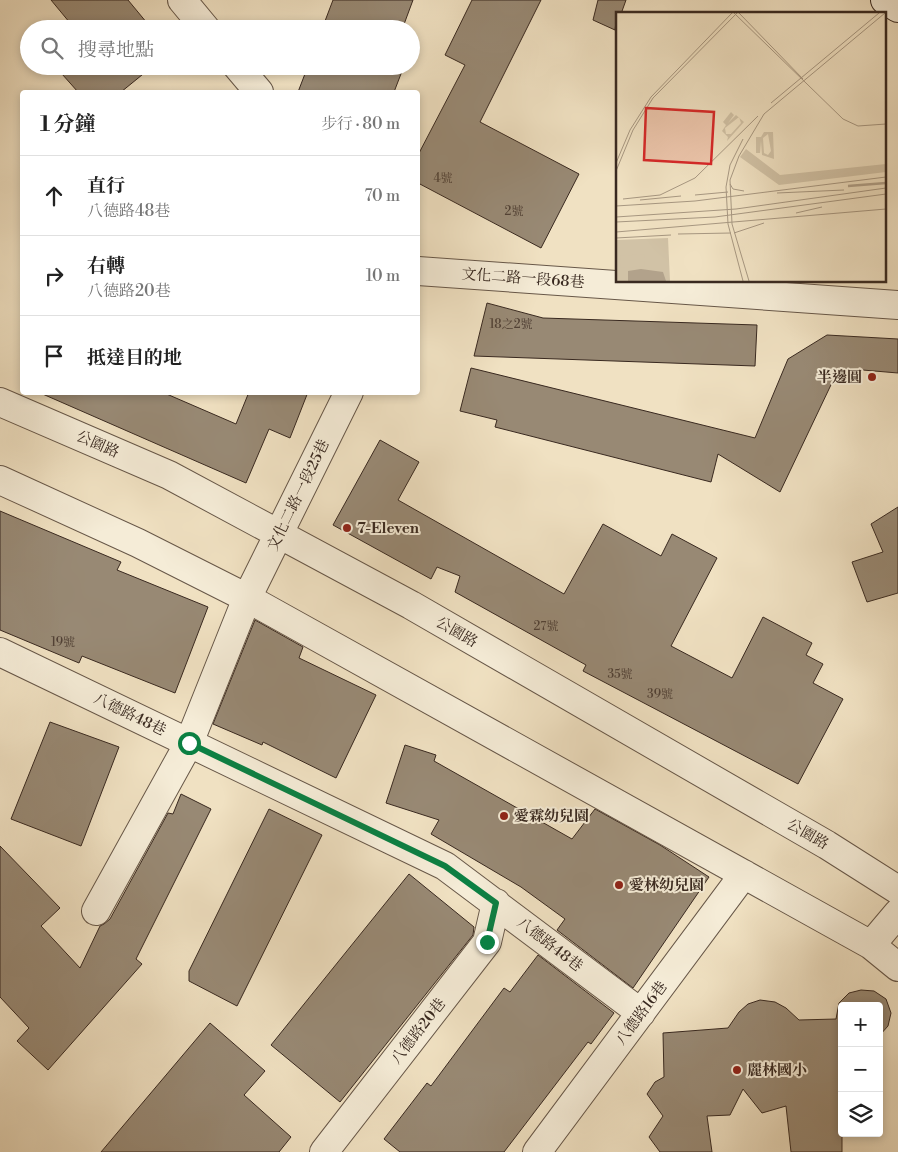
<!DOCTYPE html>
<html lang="zh-TW">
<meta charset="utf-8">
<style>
body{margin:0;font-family:"Libre Bodoni","Noto Serif TC",serif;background:#f2f2f2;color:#222}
.controls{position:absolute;right:15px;bottom:15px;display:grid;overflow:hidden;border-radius:5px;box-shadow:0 2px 8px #0003}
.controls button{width:45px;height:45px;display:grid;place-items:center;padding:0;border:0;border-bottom:1px solid #e0e0e0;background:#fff;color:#222;font:25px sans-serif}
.stop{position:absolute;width:15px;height:15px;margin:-11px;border:4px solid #0b8043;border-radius:50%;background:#fff}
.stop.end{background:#0b8043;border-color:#fff;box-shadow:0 1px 5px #0008}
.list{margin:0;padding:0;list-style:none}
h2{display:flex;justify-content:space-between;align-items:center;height:65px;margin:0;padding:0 20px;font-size:21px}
h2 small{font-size:16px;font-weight:400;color:#767676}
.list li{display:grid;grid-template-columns:32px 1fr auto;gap:15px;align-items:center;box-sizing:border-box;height:80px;padding:0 20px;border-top:1px solid #e0e0e0}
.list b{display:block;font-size:19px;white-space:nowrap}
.list p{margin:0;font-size:16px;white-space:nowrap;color:#767676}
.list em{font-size:16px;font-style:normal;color:#767676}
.icon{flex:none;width:28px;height:28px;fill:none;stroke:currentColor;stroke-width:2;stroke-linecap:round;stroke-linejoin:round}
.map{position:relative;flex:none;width:898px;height:1152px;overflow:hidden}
.search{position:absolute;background:#fff;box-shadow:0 2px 8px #0003;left:20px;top:20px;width:400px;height:55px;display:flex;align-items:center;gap:12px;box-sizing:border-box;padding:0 18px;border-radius:28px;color:#767676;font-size:19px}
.panel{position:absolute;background:#fff;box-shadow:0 2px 8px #0003;left:20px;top:90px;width:400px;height:305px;border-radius:5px}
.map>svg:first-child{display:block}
</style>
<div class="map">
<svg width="898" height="1152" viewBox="0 0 898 1152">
<rect width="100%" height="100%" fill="#f0e1c2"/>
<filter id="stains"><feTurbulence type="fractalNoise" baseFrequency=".004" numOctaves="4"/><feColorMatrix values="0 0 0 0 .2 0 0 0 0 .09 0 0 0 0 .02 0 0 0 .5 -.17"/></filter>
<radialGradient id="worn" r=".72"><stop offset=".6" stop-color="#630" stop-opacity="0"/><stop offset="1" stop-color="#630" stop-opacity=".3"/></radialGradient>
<path fill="#988974" stroke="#392920" d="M 51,0 L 128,0 L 152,29 L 75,29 Z
M 333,0 L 413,0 L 403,27 L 407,29 L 322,29 Z
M 472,0 L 541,0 L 480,122 L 579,174 L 541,248 L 418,183 L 418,155 L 465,65 L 445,55 Z
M 598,0 L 626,0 L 621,14 L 617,14 L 615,30 L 593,20 Z
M 71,66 L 153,66 L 121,92 L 78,92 L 62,74 Z
M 308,66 L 404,66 L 394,92 L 298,92 Z
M 487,303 L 543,318 L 757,325 L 755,366 L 474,356 Z
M 827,335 L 898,339 L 898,373 L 839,368 L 780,492 L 718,454 L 711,482 L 495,427 L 497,420 L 460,411 L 471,368 L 755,438 L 788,359 Z
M 38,392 L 162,392 L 236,424 L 249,392 L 308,392 L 290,438 L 269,429 L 246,483 Z
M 380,440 L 419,462 L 398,500 L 564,594 L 603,524 L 661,556 L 672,534 L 717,558 L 671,646 L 732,678 L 763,617 L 812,643 L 806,655 L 823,664 L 813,683 L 843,699 L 798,784 L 583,671 L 586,665 L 455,592 L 460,576 L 437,567 L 431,579 L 333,525 Z
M 898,507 L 898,593 L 867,602 L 852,562 L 883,552 L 871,524 Z
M 0,511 L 121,562 L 117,570 L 208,607 L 175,693 L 82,656 L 79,663 L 0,630 Z
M 255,620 L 303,647 L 299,658 L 376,695 L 336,778 L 263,742 L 262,745 L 213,724 Z
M 50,722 L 119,747 L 81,846 L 11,819 Z
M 405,745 L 436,755 L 434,761 L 572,839 L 595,809 L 660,845 L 709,877 L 633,988 L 557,930 L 565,919 L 521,887 L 431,834 L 439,820 L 386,803 Z
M 181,794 L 211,809 L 136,959 L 142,964 L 48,1070 L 17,1041 L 29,1028 L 0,997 L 0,846 L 60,908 L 41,926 L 80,968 L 100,926 L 104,924 L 110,919 L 168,813 L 173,814 Z
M 269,809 L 322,835 L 237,1006 L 189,981 L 189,971 Z
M 409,874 L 474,927 L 473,935 L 340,1102 L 271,1045 Z
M 538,955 L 614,1013 L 591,1044 L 588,1042 L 504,1152 L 400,1152 L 384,1139 L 427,1083 L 431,1086 L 504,988 L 510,992 Z
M 861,990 L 874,991 L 886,999 L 891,1013 L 888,1026 L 879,1036 L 879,1006 L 842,1006 L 842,1152 L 791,1152 L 786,1106 L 762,1113 L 743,1089 L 730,1115 L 707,1116 L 712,1152 L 660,1152 L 649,1137 L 663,1116 L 647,1094 L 655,1082 L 664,1077 L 663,1033 L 728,1028 L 739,1012 L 748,1004 L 760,1000 L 775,1002 L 786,1008 L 799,1020 L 836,1019 L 839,1003 L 849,993 Z
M 210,1023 L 265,1071 L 244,1095 L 291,1137 L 279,1152 L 101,1152 Z"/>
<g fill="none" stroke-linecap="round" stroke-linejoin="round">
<g stroke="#675748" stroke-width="30">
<path id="street" d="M 182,0 L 206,29
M 237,66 L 259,92
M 418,271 L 898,305
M 0,402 L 169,475 L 411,605 L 827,845 L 898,890
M 0,480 L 138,543 L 247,598 L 871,945 L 898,967
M 0,652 L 445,866 L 641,1013
M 96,911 L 189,743 L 247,598 L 349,392
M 871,945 L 898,913
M 324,1152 L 487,942 L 496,903
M 537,1152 L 744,874"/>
</g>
<g stroke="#392920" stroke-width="30">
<path id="secondary" d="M 885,0 L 898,8"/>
</g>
<use href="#street" stroke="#f5ecd7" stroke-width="28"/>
<use href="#secondary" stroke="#f5ecd7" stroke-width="28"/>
</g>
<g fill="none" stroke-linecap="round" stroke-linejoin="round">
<path stroke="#0b8043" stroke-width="6" d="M 189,743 L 445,866 L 496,903 L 487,942"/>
</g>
<g fill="#8f2418" stroke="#f5ecd7" stroke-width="2">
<circle cx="872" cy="377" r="5"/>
<circle cx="347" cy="528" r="5"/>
<circle cx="504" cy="816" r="5"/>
<circle cx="619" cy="885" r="5"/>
<circle cx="737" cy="1070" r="5"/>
</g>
<g text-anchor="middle" stroke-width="4" stroke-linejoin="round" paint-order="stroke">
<g font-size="12" fill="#514135">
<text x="443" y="182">4號</text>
<text x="514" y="215">2號</text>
<text x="511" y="328">18之2號</text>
<text x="546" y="630">27號</text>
<text x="63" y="646">19號</text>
<text x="620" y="678">35號</text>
<text x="660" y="698">39號</text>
</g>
<g font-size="15" fill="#392920" stroke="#f5ecd7">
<text transform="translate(523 278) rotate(4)" y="5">文化二路一段68巷</text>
<text transform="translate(98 444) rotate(24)" y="5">公園路</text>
<text transform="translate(298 495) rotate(-64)" y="5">文化二路一段25巷</text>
<text transform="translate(457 632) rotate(30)" y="5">公園路</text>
<text transform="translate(130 714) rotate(26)" y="5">八德路48巷</text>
<text transform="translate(808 834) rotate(30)" y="5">公園路</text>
<text transform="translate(550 944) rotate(38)" y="5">八德路48巷</text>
<text transform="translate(641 1013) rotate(-53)" y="5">八德路16巷</text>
<text transform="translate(418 1031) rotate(-52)" y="5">八德路20巷</text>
</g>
<g font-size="15" font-weight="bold" fill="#392920" stroke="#f5ecd7" text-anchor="start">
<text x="862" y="382" text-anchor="end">半邊圓</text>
<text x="357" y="533">7-Eleven</text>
<text x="514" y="821">愛霖幼兒園</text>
<text x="629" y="890">愛林幼兒園</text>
<text x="747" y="1075">麗林國小</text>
</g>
</g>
<g transform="translate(616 12)">
<rect width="270" height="270" fill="#f0e1c2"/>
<path d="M 130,137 L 164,163 L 270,152 L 270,160 L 163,173 L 124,145 ZM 52,226 L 54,269 L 0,269 L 0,228 Z" fill="#d1c2a6"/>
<path d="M 115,100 L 118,103 L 112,111 L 120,103 L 128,110 L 111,129 L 112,125 L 106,119 L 110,113 L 107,110 ZM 123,105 L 125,111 L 115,122 L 110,122 L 109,116 ZM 148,120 L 157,120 L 158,147 L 146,143 L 145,129 L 144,141 L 140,141 L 140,125 L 145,125 ZM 152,122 L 155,139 L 152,143 L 148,141 L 147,126 ZM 28,242 L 29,254 L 5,256 L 4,244 Z" fill="#d1c2a6" fill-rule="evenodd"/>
<path d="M 25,257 L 47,260 L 50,269 L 12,269 L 12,259 Z" fill="#b2a28b"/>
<path fill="none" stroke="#b2a28b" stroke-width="2.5" d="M 232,174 L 270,171"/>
<path fill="none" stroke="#a79781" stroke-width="1" d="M 118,1 L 227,107 L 242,114 L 270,112M 123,1 L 187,67M 155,91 L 263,1M 0,151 L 14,118 L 35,85 L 116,1M 0,159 L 17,118 L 37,86 L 121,1M 114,172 L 117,177 L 128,179M 161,181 L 228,178M 79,183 L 112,180M 7,187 L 44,183 L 79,166 L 142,104M 24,188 L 65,184M 0,194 L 79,189 L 270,165M 180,201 L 206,195M 0,205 L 120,197 L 270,176M 0,210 L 99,205 L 270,182M 0,220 L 270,197M 118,221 L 148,211M 62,222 L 115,221M 0,226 L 55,223M 127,269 L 112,212 L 110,175 L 114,153 L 127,127M 133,269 L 116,212 L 114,168 L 123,144 L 148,102 L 269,1"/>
<path fill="#d62828" fill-opacity="0.15" stroke="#d62828" stroke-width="2.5" d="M 30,96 L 98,100 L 95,152 L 28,148 Z"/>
<rect width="270" height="270" fill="none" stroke="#392920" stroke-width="2.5"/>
</g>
<rect width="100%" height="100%" filter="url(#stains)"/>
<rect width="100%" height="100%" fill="url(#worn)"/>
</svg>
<div class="controls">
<button>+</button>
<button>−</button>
<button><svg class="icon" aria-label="layers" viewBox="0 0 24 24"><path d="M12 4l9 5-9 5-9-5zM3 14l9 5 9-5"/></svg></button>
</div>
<div class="stop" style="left:189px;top:743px"></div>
<div class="stop end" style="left:487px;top:942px"></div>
<div class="search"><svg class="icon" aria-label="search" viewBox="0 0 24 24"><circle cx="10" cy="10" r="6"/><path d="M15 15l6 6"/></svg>搜尋地點</div>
<section class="panel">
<h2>1 分鐘<small>步行 · 80 m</small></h2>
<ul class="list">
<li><svg class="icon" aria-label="ahead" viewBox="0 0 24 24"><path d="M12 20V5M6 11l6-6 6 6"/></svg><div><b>直行</b><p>八德路48巷</p></div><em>70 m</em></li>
<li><svg class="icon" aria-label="right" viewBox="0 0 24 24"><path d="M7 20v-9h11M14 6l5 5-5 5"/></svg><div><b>右轉</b><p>八德路20巷</p></div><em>10 m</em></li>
<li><svg class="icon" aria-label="arrive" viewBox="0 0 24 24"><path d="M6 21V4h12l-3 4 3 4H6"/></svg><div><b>抵達目的地</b></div></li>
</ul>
</section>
</div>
